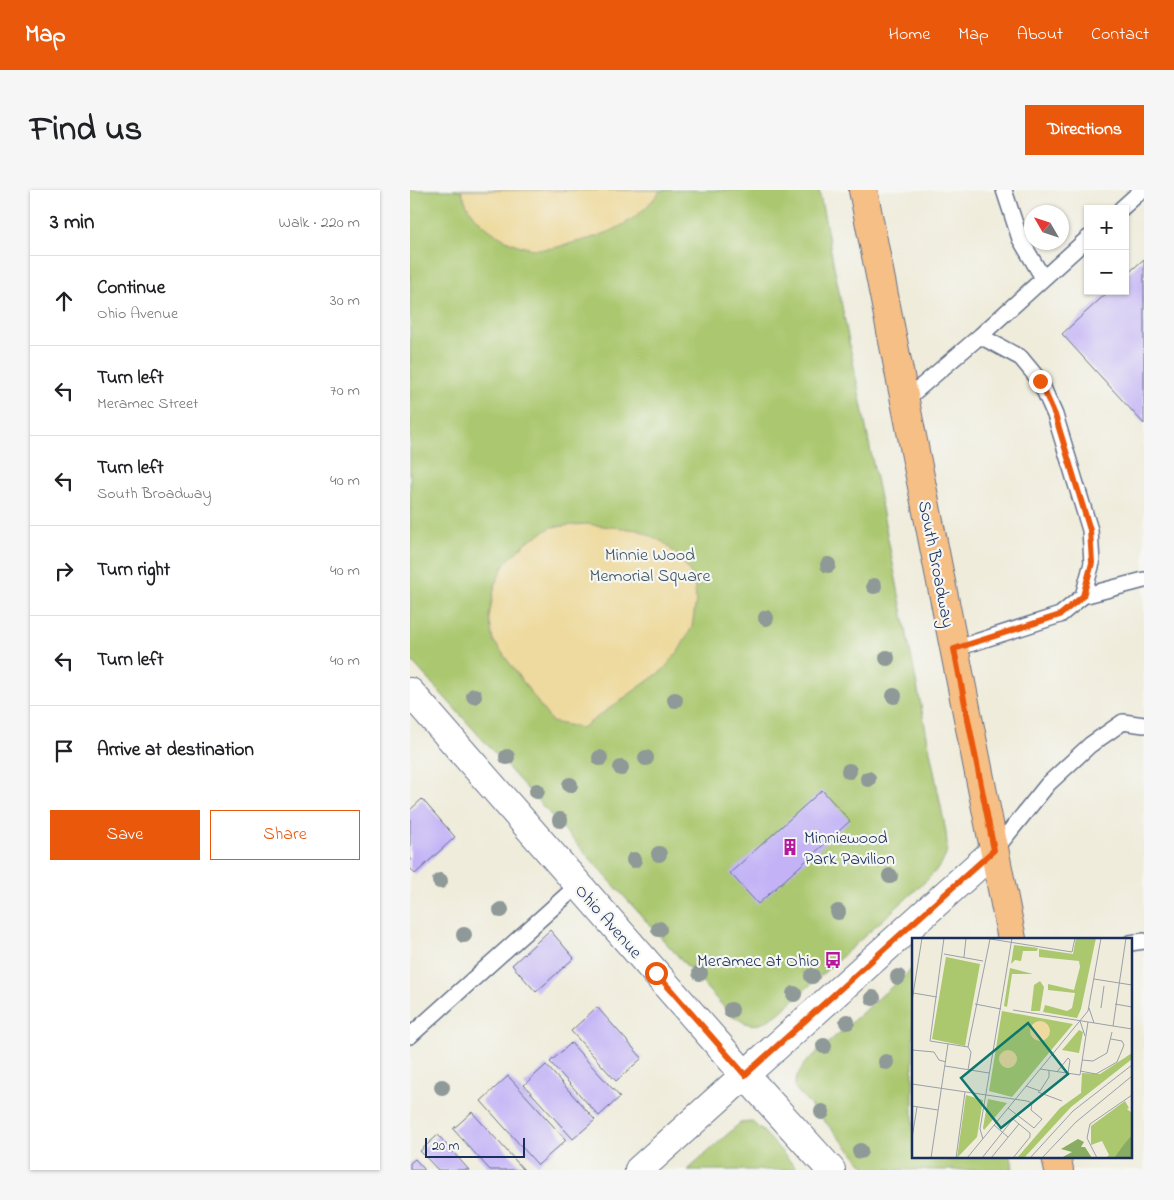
<!DOCTYPE html>
<meta charset="utf-8">
<style>
body{margin:0;font-family:"Indie Flower",sans-serif;background:#f6f6f6;color:#202124}
.controls{position:absolute;right:15px;top:15px;display:grid;overflow:hidden;border-radius:0px;box-shadow:0 1px 4px #0004}
.controls button{width:45px;height:45px;display:grid;place-items:center;padding:0;border:0;border-bottom:1px solid #e0e0e0;background:#fff;color:#202124;font:25px sans-serif}
.compass{position:absolute;left:614px;top:15px;width:45px;height:45px;border-radius:50%;background:#fff;box-shadow:0 1px 4px #0004;rotate:309deg}
.scale{position:absolute;left:15px;bottom:12px;width:100px;box-sizing:border-box;padding-left:5px;border:2px solid #1b2f5e;border-top:0;font-size:14px;line-height:18px;white-space:nowrap;color:#1b2f5e;-webkit-text-stroke:4px #f6f6f2;paint-order:stroke}
.stop{position:absolute;width:15px;height:15px;margin:-11px;border:4px solid #ea580c;border-radius:50%;background:#fff}
.stop.end{background:#ea580c;border-color:#fff;box-shadow:0 1px 5px #0008}
.list{margin:0;padding:0;list-style:none}
h2{display:flex;justify-content:space-between;align-items:center;height:65px;margin:0;padding:0 20px;font-size:21px}
h2 small{font-size:16px;font-weight:400;color:#757577}
.list li{display:grid;grid-template-columns:32px 1fr auto;gap:15px;align-items:center;box-sizing:border-box;height:90px;padding:0 20px;border-top:1px solid #e0e0e0}
.list b{display:block;font-size:19px;white-space:nowrap}
.list p{margin:0;font-size:16px;white-space:nowrap;color:#757577}
.list em{font-size:16px;font-style:normal;color:#757577}
.actions{display:flex;gap:10px;padding:15px 20px}
.actions a{flex:1;padding:11px 0;border:1px solid #ea580c;border-radius:0px;text-align:center;font-size:18px;color:#ea580c}
.actions .main{background:#ea580c;color:#fff}
.icon{flex:none;width:28px;height:28px;fill:none;stroke:currentColor;stroke-width:2;stroke-linecap:round;stroke-linejoin:round}
.map{position:relative;flex:none;width:734px;height:980px;overflow:hidden;border-radius:0px}
header{display:flex;align-items:center;gap:30px;box-sizing:border-box;height:70px;padding:0 25px;background:#ea580c;color:#fff}
header strong{font-size:24px}
nav{display:flex;gap:28px;margin-inline-start:auto;font-size:18px}
.intro{display:flex;align-items:center;justify-content:space-between;box-sizing:border-box;height:120px;padding:0 30px}
h1{margin:0;font-size:35px}
.button{padding:12px 22px;border-radius:0px;background:#ea580c;color:#fff;font-size:18px;font-weight:700}
main{display:flex;gap:30px;padding:0 30px}
aside{flex:1;background:#fff;border-radius:0px;box-shadow:0 1px 4px #0004}
.map>svg:first-child{display:block}
</style>
<header>
<strong>Map</strong>
<nav><a>Home</a><a>Map</a><a>About</a><a>Contact</a></nav>
</header>
<div class="intro"><h1>Find us</h1><a class="button">Directions</a></div>
<main>
<aside>
<h2>3 min<small>Walk · 220 m</small></h2>
<ul class="list">
<li><svg class="icon" aria-label="ahead" viewBox="0 0 24 24"><path d="M12 20V5M6 11l6-6 6 6"/></svg><div><b>Continue</b><p>Ohio Avenue</p></div><em>30 m</em></li>
<li><svg class="icon" aria-label="left" viewBox="0 0 24 24"><path d="M17 20v-9H6M10 6l-5 5 5 5"/></svg><div><b>Turn left</b><p>Meramec Street</p></div><em>70 m</em></li>
<li><svg class="icon" aria-label="left" viewBox="0 0 24 24"><path d="M17 20v-9H6M10 6l-5 5 5 5"/></svg><div><b>Turn left</b><p>South Broadway</p></div><em>40 m</em></li>
<li><svg class="icon" aria-label="right" viewBox="0 0 24 24"><path d="M7 20v-9h11M14 6l5 5-5 5"/></svg><div><b>Turn right</b></div><em>40 m</em></li>
<li><svg class="icon" aria-label="left" viewBox="0 0 24 24"><path d="M17 20v-9H6M10 6l-5 5 5 5"/></svg><div><b>Turn left</b></div><em>40 m</em></li>
<li><svg class="icon" aria-label="arrive" viewBox="0 0 24 24"><path d="M6 21V4h12l-3 4 3 4H6"/></svg><div><b>Arrive at destination</b></div></li>
</ul>
<div class="actions"><a class="main">Save</a><a>Share</a></div>
</aside>
<div class="map">
<svg width="734" height="980" viewBox="0 0 734 980">
<rect width="100%" height="100%" fill="#f6f6f2"/>
<filter id="ink" filterUnits="userSpaceOnUse"><feTurbulence type="fractalNoise" baseFrequency=".02" numOctaves="2"/><feDisplacementMap in="SourceGraphic" scale="10" xChannelSelector="R" yChannelSelector="G"/><feConvolveMatrix kernelMatrix="1 2 1 2 8 2 1 2 1" color-interpolation-filters="sRGB"/></filter>
<filter id="wash" filterUnits="userSpaceOnUse"><feTurbulence type="fractalNoise" baseFrequency=".0096" numOctaves="4" result="noise"/><feDisplacementMap in="SourceGraphic" scale="20" xChannelSelector="R" yChannelSelector="G"/><feGaussianBlur stdDeviation="1.12" result="paint"/><feColorMatrix in="noise" values="0 0 0 0 0 0 0 0 0 0 0 0 0 0 0 0 0 1.4 0 .05"/><feComposite in="paint" operator="in"/></filter>
<g filter="url(#wash)">
<rect width="100%" height="100%" fill="#efecdb"/>
<path fill="#abc86f" stroke="#637c66" d="M 0,0 L 409,0 L 536,642 C 539,667 535,671 518,689 L 368,824 C 347,838 342,838 321,825 L 0,469 Z
M 503,778 L 503,966 L 601,966 L 603,980 L 458,980 L 384,897 L 387,886 L 394,874 Z
M 342,932 L 354,942 L 388,980 L 278,980 L 330,933 Z"/>
<path fill="#eeda9e" stroke="#84847e" d="M 51,0 L 251,0 C 227,31 204,43 166,52 C 155,55 143,59 132,59 C 105,60 73,40 59,18 C 55,13 54,6 51,0 Z
M 176,334 L 228,340 L 253,352 L 271,369 L 284,388 L 286,410 L 282,437 L 268,462 L 253,480 L 172,538 L 142,532 L 83,450 L 79,427 L 85,394 L 95,373 L 118,351 L 142,337 Z"/>
<g id="blocks">
<path fill="#c3b3f6" d="M 734,69 L 734,234 L 652,144 L 699,101 L 715,101 L 715,86 Z
M 412,600 L 440,631 L 348,714 L 320,683 Z
M 12,609 L 45,647 L 5,684 L 0,678 L 0,620 Z
M 140,740 L 164,768 L 126,802 L 102,775 Z
M 187,817 L 232,868 L 206,891 L 161,841 Z
M 161,853 L 210,907 L 189,926 L 140,872 Z
M 136,875 L 185,930 L 163,949 L 114,895 Z
M 98,886 L 156,950 L 128,975 L 71,911 Z
M 62,922 L 114,980 L 80,980 L 43,939 Z
M 28,945 L 59,980 L 28,980 L 10,961 Z
M 5,969 L 15,980 L 0,980 L 0,973 Z"/>
</g>
</g>
<g filter="url(#ink)">
<use href="#blocks" fill-opacity="0" stroke="#65718a" stroke-width="1"/>
<g fill="none" stroke-linecap="round" stroke-linejoin="round">
<g stroke="#65718a" stroke-width="18">
<path id="service" d="M 594,0 L 610,49 L 633,88
M 711,19 L 732,0
M 494,211 L 570,146 L 678,48
M 673,406 L 734,390
M 544,459 L 650,425 L 673,406 L 682,373 L 680,340 L 645,225 L 630,191 L 611,168 L 570,146
M 584,661 L 638,594 L 680,555 L 713,532 L 734,535
M 720,753 L 734,751
M 0,846 L 168,695"/>
</g>
<g stroke="#65718a" stroke-width="30">
<path id="minor" d="M 0,502 L 335,885 L 421,980"/>
</g>
<g stroke="#65718a" stroke-width="30">
<path id="tertiary" d="M 229,980 L 584,661"/>
</g>
<g stroke="#65718a" stroke-width="30">
<path id="primary" d="M 453,0 L 602,749
M 646,966 L 649,980"/>
</g>
<use href="#service" stroke="#fff" stroke-width="15"/>
<use href="#minor" stroke="#fff" stroke-width="28"/>
<use href="#tertiary" stroke="#fff" stroke-width="28"/>
<use href="#primary" stroke="#f5bf86" stroke-width="28"/>
</g>
<g fill="#8e9998">
<circle cx="418" cy="375" r="8"/>
<circle cx="464" cy="396" r="8"/>
<circle cx="356" cy="428" r="8"/>
<circle cx="477" cy="468" r="8"/>
<circle cx="64" cy="506" r="8"/>
<circle cx="484" cy="506" r="8"/>
<circle cx="265" cy="510" r="8"/>
<circle cx="97" cy="567" r="8"/>
<circle cx="190" cy="568" r="8"/>
<circle cx="236" cy="568" r="8"/>
<circle cx="211" cy="578" r="8"/>
<circle cx="439" cy="581" r="8"/>
<circle cx="458" cy="589" r="8"/>
<circle cx="160" cy="595" r="8"/>
<circle cx="127" cy="601" r="8"/>
<circle cx="150" cy="630" r="8"/>
<circle cx="249" cy="664" r="8"/>
<circle cx="224" cy="670" r="8"/>
<circle cx="480" cy="686" r="8"/>
<circle cx="30" cy="691" r="8"/>
<circle cx="91" cy="720" r="8"/>
<circle cx="428" cy="722" r="8"/>
<circle cx="249" cy="739" r="8"/>
<circle cx="54" cy="745" r="8"/>
<circle cx="290" cy="783" r="8"/>
<circle cx="402" cy="786" r="8"/>
<circle cx="488" cy="787" r="8"/>
<circle cx="384" cy="804" r="8"/>
<circle cx="463" cy="808" r="8"/>
<circle cx="321" cy="820" r="8"/>
<circle cx="437" cy="832" r="8"/>
<circle cx="414" cy="856" r="8"/>
<circle cx="476" cy="872" r="8"/>
<circle cx="32" cy="897" r="8"/>
<circle cx="412" cy="922" r="8"/>
<circle cx="450" cy="961" r="8"/>
</g>
</g>
<g fill="none" stroke-linecap="round" stroke-linejoin="round" filter="url(#ink)">
<path stroke="#ea580c" stroke-width="6" d="M 246,783 L 335,885 L 584,660 L 544,459 L 650,425 L 673,406 L 682,373 L 680,340 L 645,225 L 630,191"/>
</g>
<defs>
<g id="building-bare" transform="scale(1.35)"><path d="M-4-6H4V6H1V3H-1V6H-4ZM-2.5-4.3h1.7v1.8h-1.7ZM.8-4.3h1.7v1.8H.8ZM-2.5-1h1.7V.8h-1.7ZM.8-1h1.7V.8H.8Z" fill="#b5179e" stroke="#f6f6f2" stroke-width="2.5" paint-order="stroke"/></g>
<g id="bus-bare" transform="scale(1.35)"><path d="M-5-6H5V4H4V6H2V4H-2V6H-4V4H-5ZM-3.5-4V0h7V-4ZM-3.5 1.2v1.5H-2V1.2ZM2 1.2v1.5H3.5V1.2Z" fill="#b5179e" stroke="#f6f6f2" stroke-width="2.5" paint-order="stroke"/></g>
</defs>
<g fill-rule="evenodd">
<use href="#building-bare" x="380" y="657"/>
<use href="#bus-bare" x="423" y="770"/>
</g>
<g text-anchor="middle" stroke-width="4.5" stroke-linejoin="round" paint-order="stroke">
<g font-size="18" fill="#3f5562" stroke="#f6f6f2">
<text x="240" y="370">Minnie Wood<tspan x="240" dy="21">Memorial Square</tspan></text>
</g>
<g font-size="18" fill="#1b2f5e" stroke="#f6f6f2">
<text transform="translate(527 374) rotate(79)" y="6">South Broadway</text>
<text transform="translate(199 731) rotate(49)" y="6">Ohio Avenue</text>
</g>
<g font-size="18" fill="#1b2f5e" stroke="#f6f6f2" text-anchor="start">
<text x="394" y="653">Minniewood<tspan x="394" dy="21">Park Pavilion</tspan></text>
<text x="409" y="776" text-anchor="end">Meramec at Ohio</text>
</g>
</g>
<g transform="translate(502 748)">
<rect width="220" height="220" fill="#efecdb"/>
<path d="M 164,0 L 184,0 L 169,71 L 165,80 L 131,74 L 133,67 L 155,73 L 160,70 L 163,55 L 136,52 L 136,46 L 162,52 L 168,29 L 167,23 L 127,19 L 127,11 L 161,16 ZM 102,7 L 126,10 L 125,13 L 111,13 L 109,23 L 103,22 L 99,26 ZM 34,19 L 68,26 L 53,108 L 20,101 ZM 98,30 L 121,36 L 100,36 L 95,69 L 92,68 ZM 128,43 L 132,49 L 128,73 L 119,73 L 122,47 ZM 90,73 L 161,86 L 100,159 L 77,153 ZM 167,92 L 171,94 L 167,115 L 150,112 ZM 220,115 L 220,121 L 159,169 L 112,220 L 105,220 L 148,170 L 169,155 L 170,135 L 188,136 ZM 54,157 L 71,162 L 65,199 L 45,220 ZM 76,161 L 95,165 L 72,192 L 71,190 ZM 213,163 L 217,170 L 215,171 L 220,175 L 220,197 L 202,220 L 194,220 L 197,217 L 190,203 L 179,207 L 179,188 Z" fill="#abc86f"/>
<path d="M 220,197 L 220,220 L 202,220 L 213,205 ZM 166,201 L 172,204 L 169,209 L 173,209 L 180,220 L 149,220 L 160,214 L 149,211 Z" fill="#88ac62"/>
<path d="M118 93a10 10 0 1 1 20 0a10 10 0 1 1-20 0ZM87 121a9 9 0 1 1 18 0a9 9 0 1 1-18 0Z" fill="#eeda9e"/>
<path fill="none" stroke="#9aa0a9" stroke-width="1" d="M 32,0 L 18,103 L 56,109M 72,0 L 160,14 L 163,0M 32,16 L 71,23M 52,19 L 54,0M 182,41 L 220,47M 1,55 L 25,59M 0,63 L 10,0M 63,66 L 89,71M 203,66 L 220,69M 177,70 L 182,85M 189,70 L 192,48M 101,72 L 220,91M 168,83 L 173,98M 201,88 L 214,0M 56,109 L 78,1M 56,109 L 59,114 L 56,132M 0,112 L 22,114 L 27,122 L 34,124M 170,122 L 181,123 L 195,115 L 200,94M 33,128 L 77,135M 128,131 L 168,137 L 176,84M 168,133 L 184,136 L 205,124 L 212,107 L 210,103 L 199,101M 145,134 L 156,120 L 158,122 L 156,135M 0,146 L 115,163 L 120,165 L 119,172 L 130,181 L 122,190 L 96,170M 114,148 L 128,153 L 137,139 L 137,132M 126,154 L 150,163M 0,168 L 26,172M 82,187 L 96,199M 0,200 L 5,169M 71,201 L 68,191 L 100,0M 19,220 L 36,106M 44,220 L 53,154M 55,220 L 176,73 L 189,0M 70,220 L 101,181 L 107,186M 79,220 L 107,186 L 118,195 L 118,199 L 101,220M 118,220 L 161,173 L 220,127M 130,220 L 164,184 L 220,138M 185,220 L 175,200 L 178,186 L 220,157"/>
<path fill="#0f766e" fill-opacity="0.15" stroke="#0f766e" stroke-width="2.5" d="M 116,85 L 156,136 L 89,190 L 49,140 Z"/>
<rect width="220" height="220" fill="none" stroke="#1b2f5e" stroke-width="2.5"/>
</g>
</svg>
<div class="controls">
<button>+</button>
<button>−</button>
</div>
<svg class="compass" viewBox="-18 -18 36 36"><path d="M0-13l5 13h-10z" fill="#e53935"/><path d="M0 13l5-13h-10z" fill="#757577"/></svg>
<div class="scale">20 m</div>
<div class="stop" style="left:246px;top:783px"></div>
<div class="stop end" style="left:630px;top:191px"></div>
</div>
</main>
